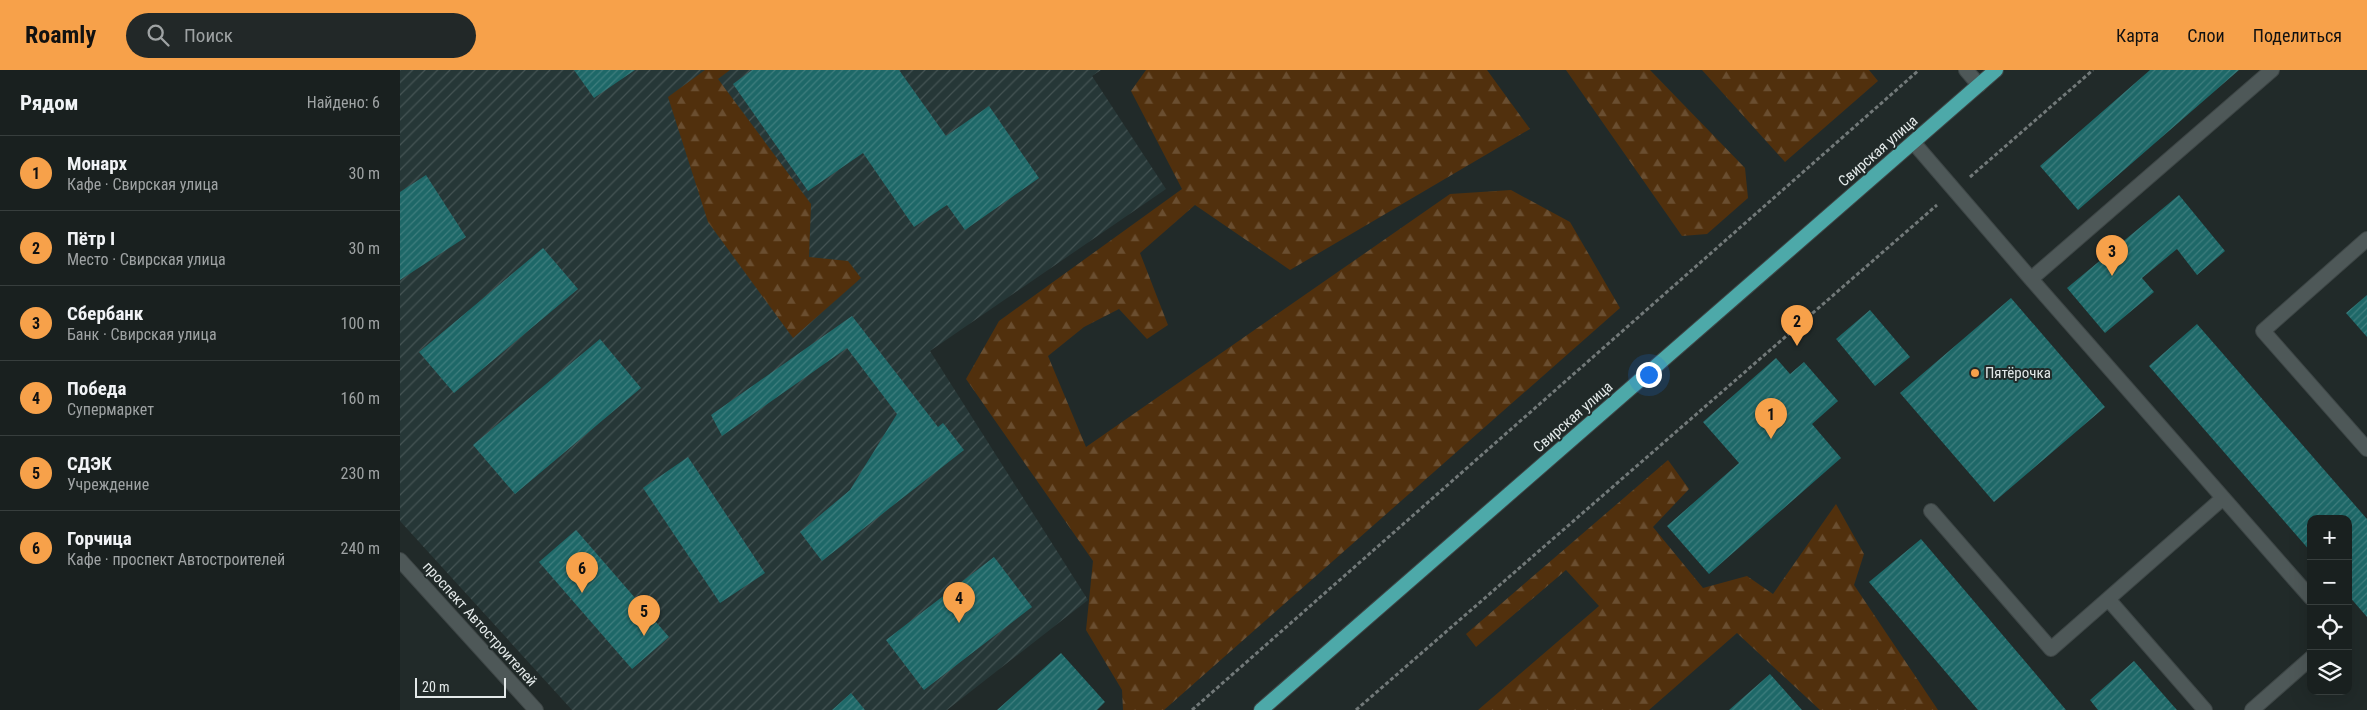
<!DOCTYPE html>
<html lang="ru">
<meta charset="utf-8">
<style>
body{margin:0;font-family:"Roboto Condensed",sans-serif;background:#222828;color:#f1f3f6}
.controls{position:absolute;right:15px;bottom:15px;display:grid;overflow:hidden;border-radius:10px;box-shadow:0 5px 20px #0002}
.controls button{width:45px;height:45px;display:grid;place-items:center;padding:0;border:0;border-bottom:1px solid #373e3d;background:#19201f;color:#f1f3f6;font:25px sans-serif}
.scale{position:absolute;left:15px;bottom:12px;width:91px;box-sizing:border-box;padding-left:5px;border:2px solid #e3e9e9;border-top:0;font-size:14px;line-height:18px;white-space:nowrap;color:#e3e9e9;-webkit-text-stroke:4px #212a29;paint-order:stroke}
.you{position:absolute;left:1248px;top:304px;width:18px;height:18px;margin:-12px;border:4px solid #fff;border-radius:50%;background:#1a73e8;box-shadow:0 0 0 8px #1a73e833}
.badge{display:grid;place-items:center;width:32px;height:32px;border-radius:50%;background:#f7a14a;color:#111;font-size:16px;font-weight:700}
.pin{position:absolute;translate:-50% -41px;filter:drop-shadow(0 1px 2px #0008)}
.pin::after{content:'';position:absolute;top:26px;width:18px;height:15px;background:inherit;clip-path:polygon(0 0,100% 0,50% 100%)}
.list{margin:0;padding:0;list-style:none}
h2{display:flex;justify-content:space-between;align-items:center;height:65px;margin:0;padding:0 20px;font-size:21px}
h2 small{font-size:16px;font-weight:400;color:#9fa3a4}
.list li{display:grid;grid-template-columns:32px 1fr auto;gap:15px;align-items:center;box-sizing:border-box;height:75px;padding:0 20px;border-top:1px solid #373e3d}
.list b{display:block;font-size:19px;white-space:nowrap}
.list p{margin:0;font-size:16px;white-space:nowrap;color:#9fa3a4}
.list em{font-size:16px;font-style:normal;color:#9fa3a4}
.icon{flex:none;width:28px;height:28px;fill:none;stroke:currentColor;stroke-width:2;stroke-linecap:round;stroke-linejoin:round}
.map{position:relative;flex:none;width:1967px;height:640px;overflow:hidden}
header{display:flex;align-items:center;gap:30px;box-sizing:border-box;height:70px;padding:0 25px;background:#f7a14a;color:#111}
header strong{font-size:24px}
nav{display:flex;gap:28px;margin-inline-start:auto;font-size:18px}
.search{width:350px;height:45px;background:#222828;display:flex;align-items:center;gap:12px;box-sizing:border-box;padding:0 18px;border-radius:28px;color:#9fa3a4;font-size:19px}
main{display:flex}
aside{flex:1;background:#19201f}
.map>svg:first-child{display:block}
</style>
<header>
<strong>Roamly</strong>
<div class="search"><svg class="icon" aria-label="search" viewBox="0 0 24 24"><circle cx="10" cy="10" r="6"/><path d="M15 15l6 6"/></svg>Поиск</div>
<nav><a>Карта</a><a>Слои</a><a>Поделиться</a></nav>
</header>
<main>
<aside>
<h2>Рядом<small>Найдено: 6</small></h2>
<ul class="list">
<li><span class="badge">1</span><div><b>Монарх</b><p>Кафе · Свирская улица</p></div><em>30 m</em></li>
<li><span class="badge">2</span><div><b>Пётр I</b><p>Место · Свирская улица</p></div><em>30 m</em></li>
<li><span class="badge">3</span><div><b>Сбербанк</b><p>Банк · Свирская улица</p></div><em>100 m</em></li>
<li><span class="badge">4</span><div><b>Победа</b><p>Супермаркет</p></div><em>160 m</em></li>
<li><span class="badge">5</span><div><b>СДЭК</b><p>Учреждение</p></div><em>230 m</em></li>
<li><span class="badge">6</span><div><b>Горчица</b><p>Кафе · проспект Автостроителей</p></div><em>240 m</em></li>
</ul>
</aside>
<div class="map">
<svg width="1967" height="640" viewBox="0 0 1967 640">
<defs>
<pattern id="industrial-furrows" width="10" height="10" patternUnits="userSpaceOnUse" patternTransform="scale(1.25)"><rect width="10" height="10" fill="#263737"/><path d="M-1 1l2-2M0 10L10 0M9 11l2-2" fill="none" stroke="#455454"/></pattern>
<pattern id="forest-firs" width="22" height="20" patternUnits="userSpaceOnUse" patternTransform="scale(1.25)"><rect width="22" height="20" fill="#51300d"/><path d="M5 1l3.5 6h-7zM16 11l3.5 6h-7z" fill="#6a4e30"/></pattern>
<pattern id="building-hatch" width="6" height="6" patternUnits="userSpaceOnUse" patternTransform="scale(1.25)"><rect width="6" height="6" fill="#1e6868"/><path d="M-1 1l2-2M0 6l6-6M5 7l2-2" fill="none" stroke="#3f7e7e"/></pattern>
</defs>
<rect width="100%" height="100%" fill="#212a29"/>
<path fill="url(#industrial-furrows)" d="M 0,0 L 701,0 L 692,6 L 766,119 L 530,281 L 688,530 L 547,640 L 172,640 L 0,451 Z"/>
<path fill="url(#forest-firs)" d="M 305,0 L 330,0 L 318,9 L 411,134 L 409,187 L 448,191 L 461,208 L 393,268 L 308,152 L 268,27 Z
M 746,0 L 1087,0 L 1130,59 L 890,200 L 795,135 L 740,183 L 768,255 L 747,269 L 719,239 L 684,257 L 648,286 L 686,377 L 1050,124 L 1111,120 L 1170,152 L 1220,238 L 764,640 L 723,640 L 722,620 L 686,560 L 693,491 L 566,309 L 599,251 L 782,119 L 731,21 Z
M 1166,0 L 1250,0 L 1345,98 L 1348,128 L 1307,164 L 1282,166 Z
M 1302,0 L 1469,0 L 1478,11 L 1385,92 Z
M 1268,390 L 1289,419 L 1253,457 L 1303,518 L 1347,506 L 1373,524 L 1436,434 L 1464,484 L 1454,515 L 1538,640 L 1420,640 L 1337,563 L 1249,640 L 1078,640 L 1199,536 L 1166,500 L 1076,577 L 1066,564 Z"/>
<path fill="url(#building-hatch)" d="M 174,0 L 235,0 L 194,28 Z
M 352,0 L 499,0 L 546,66 L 589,36 L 639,108 L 565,160 L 547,135 L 514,157 L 463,83 L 408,121 L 333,14 Z
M 1750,0 L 1839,0 L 1678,140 L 1640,96 Z
M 26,105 L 66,167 L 0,210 L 0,122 Z
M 1779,125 L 1825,181 L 1797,205 L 1777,179 L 1742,208 L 1754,222 L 1705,263 L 1667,218 Z
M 143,178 L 178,219 L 54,323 L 19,282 Z
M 1967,225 L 1967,267 L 1946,243 Z
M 1611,228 L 1705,337 L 1594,432 L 1500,323 Z
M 1470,240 L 1510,287 L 1475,316 L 1436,269 Z
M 452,246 L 538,357 L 543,353 L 564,380 L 422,491 L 400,462 L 450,420 L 497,344 L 447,278 L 322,366 L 311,345 Z
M 1797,254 L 1967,449 L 1967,547 L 1948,525 L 1948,449 L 1911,449 L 1911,482 L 1749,296 Z
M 200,269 L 241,318 L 115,424 L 73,375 Z
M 1376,288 L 1390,304 L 1404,292 L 1438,331 L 1412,354 L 1441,388 L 1309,504 L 1267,456 L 1339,393 L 1303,352 Z
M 288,387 L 365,503 L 320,533 L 243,418 Z
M 176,460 L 269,567 L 232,599 L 139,492 Z
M 1521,469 L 1629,596 L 1666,640 L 1578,640 L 1469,512 Z
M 594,487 L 632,537 L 524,620 L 486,570 Z
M 661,583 L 705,632 L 697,640 L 597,640 Z
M 1734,591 L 1769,631 L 1777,640 L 1698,640 L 1690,630 Z
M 1370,604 L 1402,640 L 1329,640 Z
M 451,623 L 465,640 L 432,640 Z"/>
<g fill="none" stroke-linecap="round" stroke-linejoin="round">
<g stroke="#3e4646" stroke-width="16">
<path id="service" d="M 1566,0 L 1579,15
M 1513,72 L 1631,209 L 1872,0
M 1967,169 L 1863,261 L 1967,379
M 1631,209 L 1911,528
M 1531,441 L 1651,579 L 1708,529 L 1805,640
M 1708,529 L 1823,428
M 1852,640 L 1911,588"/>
</g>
<g stroke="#3e4646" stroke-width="16">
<path id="secondary" d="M 0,490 L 136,640"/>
</g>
<g stroke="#3e4646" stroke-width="16">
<path id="trunk" d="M 861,640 L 1596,0"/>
</g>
<path stroke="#727979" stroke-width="3" stroke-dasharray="4 2.5" stroke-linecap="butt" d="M 1570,107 L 1693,0
M 792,640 L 1519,0
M 956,640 L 1537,135"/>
<use href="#service" stroke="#4e5858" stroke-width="14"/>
<use href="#secondary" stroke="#4e5858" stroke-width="14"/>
<use href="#trunk" stroke="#4da9a9" stroke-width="14"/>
</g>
<circle fill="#f7a14a" stroke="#212a29" stroke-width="2" cx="1575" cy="303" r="5"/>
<g text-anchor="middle" stroke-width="4" stroke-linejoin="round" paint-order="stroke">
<g font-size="15" fill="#e3e9e9" stroke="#212a29">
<text transform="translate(1478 81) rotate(-41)" y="5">Свирская улица</text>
<text transform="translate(1173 347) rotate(-41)" y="5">Свирская улица</text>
<text transform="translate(80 554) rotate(48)" y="5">проспект Автостроителей</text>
</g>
<g font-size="15" fill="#e3e9e9" stroke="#212a29" text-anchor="start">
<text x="1585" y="308">Пятёрочка</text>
</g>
</g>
</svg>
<div class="controls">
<button>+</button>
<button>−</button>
<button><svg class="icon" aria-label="locate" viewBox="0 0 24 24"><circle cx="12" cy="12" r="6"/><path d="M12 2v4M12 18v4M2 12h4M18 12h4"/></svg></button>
<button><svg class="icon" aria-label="layers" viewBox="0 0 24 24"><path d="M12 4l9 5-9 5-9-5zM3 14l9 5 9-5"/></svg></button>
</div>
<div class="scale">20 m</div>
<div class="you"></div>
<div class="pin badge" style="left:1371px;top:369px">1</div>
<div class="pin badge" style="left:1397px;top:276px">2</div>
<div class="pin badge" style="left:1712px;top:206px">3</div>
<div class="pin badge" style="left:559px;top:553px">4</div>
<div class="pin badge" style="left:244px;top:566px">5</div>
<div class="pin badge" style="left:182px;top:523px">6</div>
</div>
</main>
